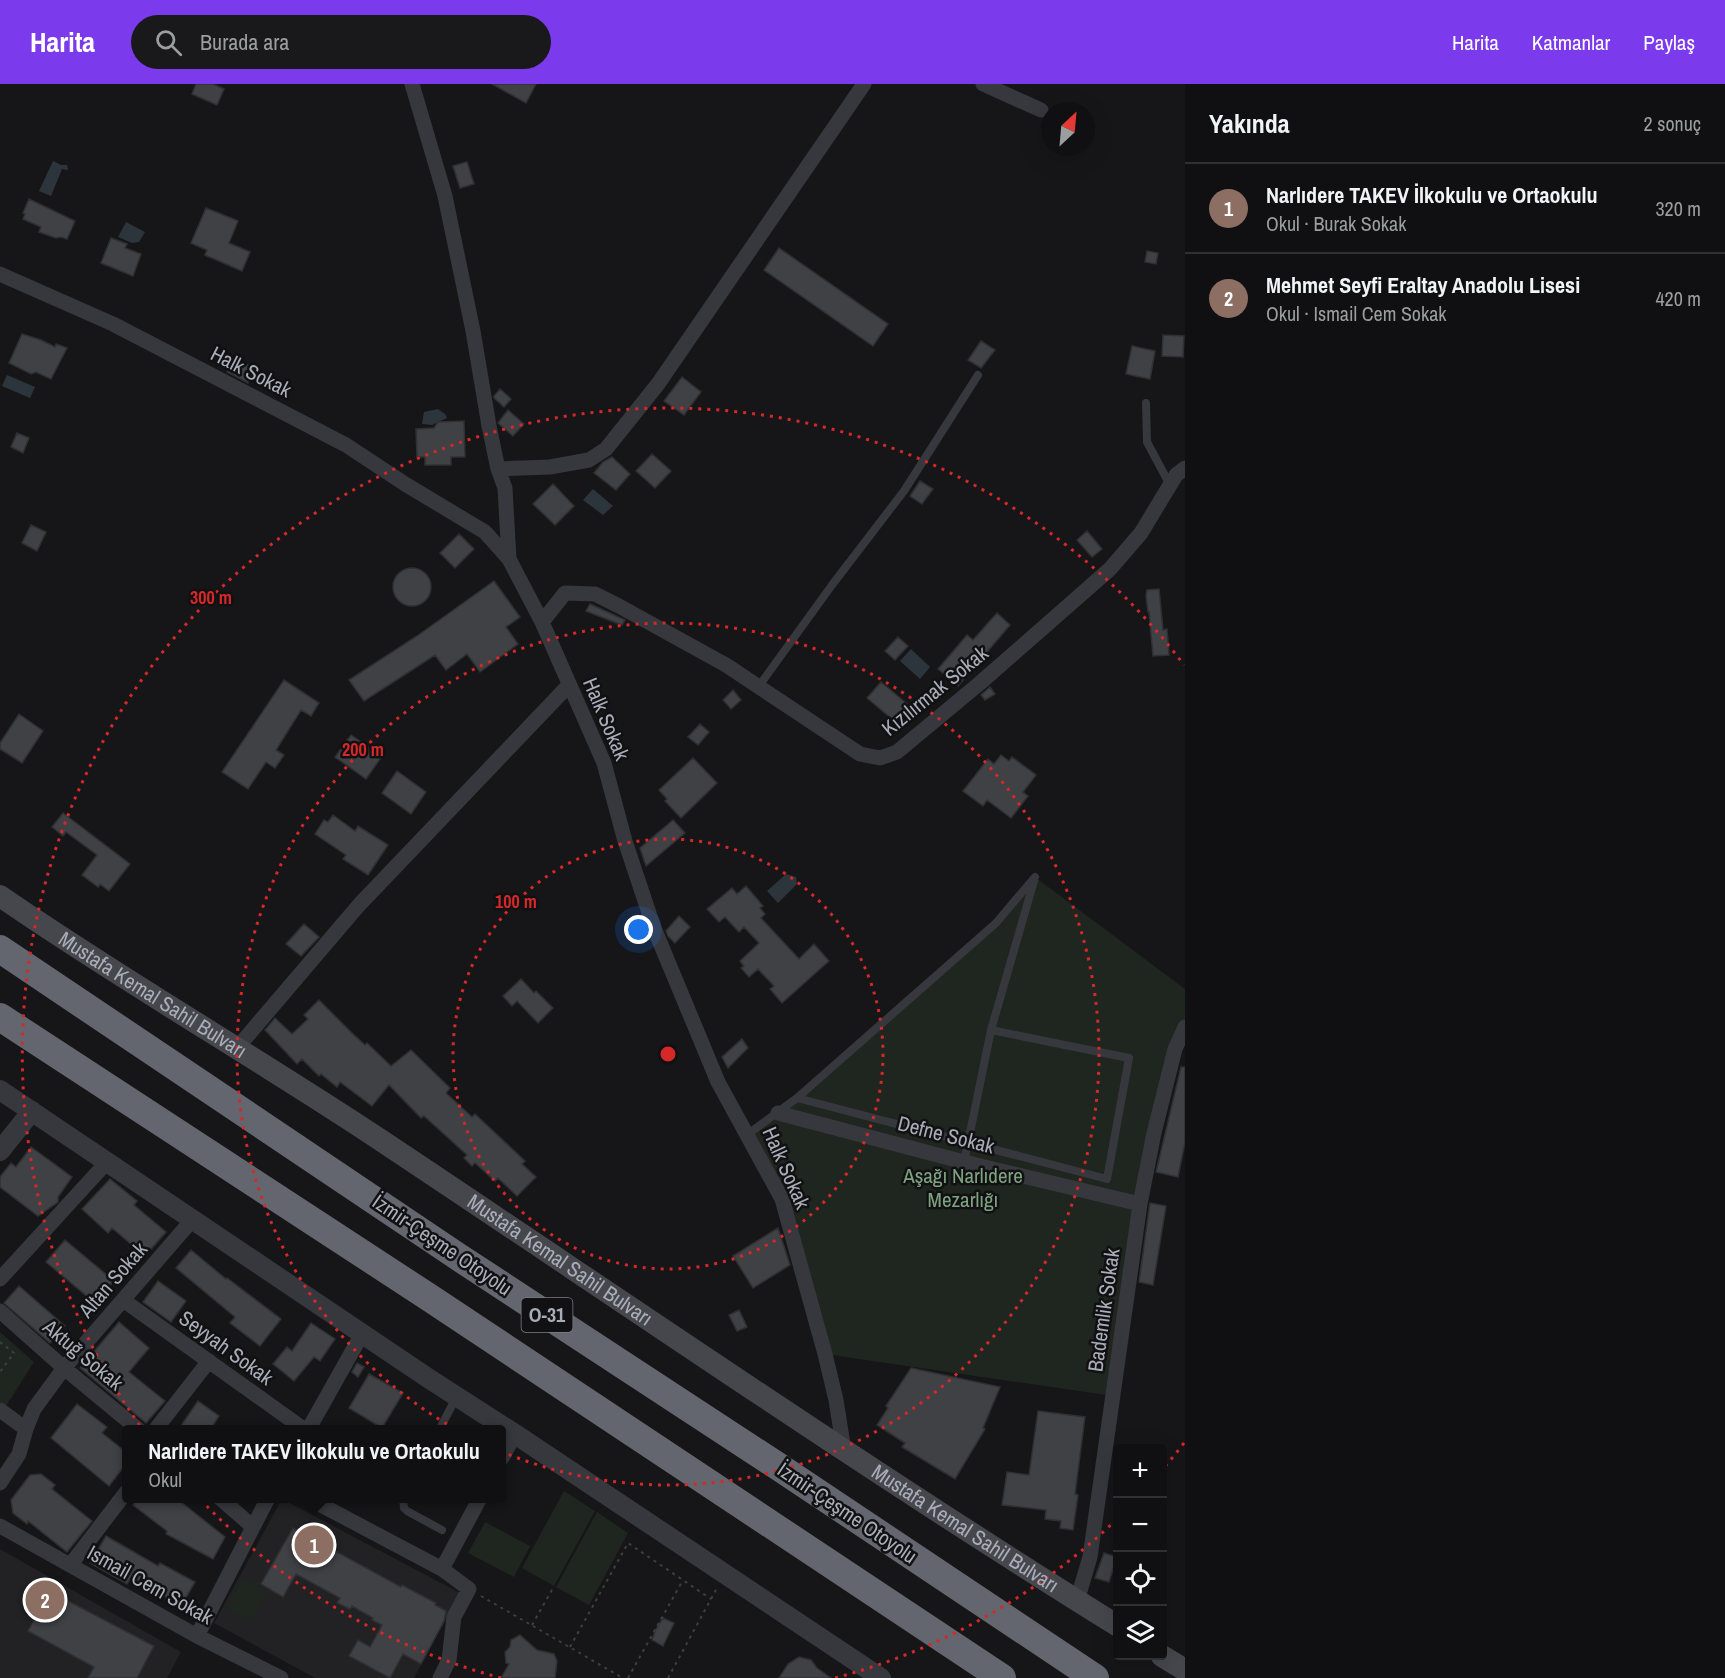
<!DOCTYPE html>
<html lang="tr">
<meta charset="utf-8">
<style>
body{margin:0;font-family:"Archivo Narrow",sans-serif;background:#19191b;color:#f1f3f6}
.controls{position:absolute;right:18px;bottom:18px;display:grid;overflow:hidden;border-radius:6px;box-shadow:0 6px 24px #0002}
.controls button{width:54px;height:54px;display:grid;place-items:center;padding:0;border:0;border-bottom:2px solid #303032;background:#101012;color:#f1f3f6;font:30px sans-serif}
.compass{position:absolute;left:1041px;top:18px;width:54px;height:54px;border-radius:50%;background:#101012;box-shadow:0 6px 24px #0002;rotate:26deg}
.you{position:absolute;left:639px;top:846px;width:21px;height:21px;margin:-15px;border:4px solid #fff;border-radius:50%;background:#1a73e8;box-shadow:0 0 0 9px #1a73e833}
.badge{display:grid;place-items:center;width:39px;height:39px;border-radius:50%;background:#7c3aed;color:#fff;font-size:20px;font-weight:700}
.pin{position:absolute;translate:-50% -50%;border:3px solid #fff;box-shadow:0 2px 6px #0006}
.popup{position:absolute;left:122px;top:1341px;width:384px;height:78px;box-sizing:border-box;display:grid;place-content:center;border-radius:6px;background:#101012;filter:drop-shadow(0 2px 4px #0005);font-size:20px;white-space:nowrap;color:#9c9d9f}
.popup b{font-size:22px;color:#f1f3f6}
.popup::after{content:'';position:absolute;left:50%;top:100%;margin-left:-12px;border:12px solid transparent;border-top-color:#101012}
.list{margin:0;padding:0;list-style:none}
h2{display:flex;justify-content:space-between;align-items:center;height:78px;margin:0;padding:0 24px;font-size:26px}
h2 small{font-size:20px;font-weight:400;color:#9c9d9f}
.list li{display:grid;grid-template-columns:39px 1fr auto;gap:18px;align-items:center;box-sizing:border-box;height:90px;padding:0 24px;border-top:2px solid #303032}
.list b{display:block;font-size:22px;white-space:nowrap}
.list p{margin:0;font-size:20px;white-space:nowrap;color:#9c9d9f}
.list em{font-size:20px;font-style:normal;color:#9c9d9f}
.icon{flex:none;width:33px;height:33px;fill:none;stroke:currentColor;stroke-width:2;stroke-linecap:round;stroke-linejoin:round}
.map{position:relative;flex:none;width:1185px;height:1594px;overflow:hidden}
header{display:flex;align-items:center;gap:36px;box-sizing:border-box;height:84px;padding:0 30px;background:#7c3aed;color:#fff}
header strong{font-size:28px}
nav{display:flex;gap:33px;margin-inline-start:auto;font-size:21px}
.search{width:420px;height:54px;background:#19191b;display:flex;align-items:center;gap:15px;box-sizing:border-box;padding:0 21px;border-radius:33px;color:#9c9d9f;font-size:22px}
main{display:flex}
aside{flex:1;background:#101012}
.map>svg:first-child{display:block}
</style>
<header>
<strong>Harita</strong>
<div class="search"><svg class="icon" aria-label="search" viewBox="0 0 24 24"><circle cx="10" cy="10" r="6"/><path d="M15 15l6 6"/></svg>Burada ara</div>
<nav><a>Harita</a><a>Katmanlar</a><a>Paylaş</a></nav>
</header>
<main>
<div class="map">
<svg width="1185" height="1594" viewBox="0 0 1185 1594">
<rect width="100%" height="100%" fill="#161618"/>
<path fill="#222225" d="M 282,1415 L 460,1509 L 414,1594 L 315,1594 L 214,1539 Z
M 0,1465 L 181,1568 L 167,1594 L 0,1594 Z"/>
<path fill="#1e261f" d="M 1035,793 L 1185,905 L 1185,943 L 1175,965 L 1113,1312 L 825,1270 L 782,1115 L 748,1050 L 778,1029 L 996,839 Z
M 0,1248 L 34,1278 L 6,1322 L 0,1318 Z
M 564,1407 L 595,1427 L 554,1502 L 522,1484 Z
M 597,1428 L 628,1449 L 589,1521 L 556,1503 Z
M 485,1438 L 530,1462 L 514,1493 L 468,1469 Z
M 243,1494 L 267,1507 L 250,1538 L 226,1524 Z"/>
<path fill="#2c353c" d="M 53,77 L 61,81 L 67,81 L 68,86 L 62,85 L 51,112 L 39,107 Z
M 126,138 L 145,148 L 139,158 L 132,159 L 118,153 Z
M 7,291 L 35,303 L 30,314 L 2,302 Z
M 438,325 L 445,330 L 447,334 L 432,341 L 422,340 L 424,328 Z
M 593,405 L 613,422 L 603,431 L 583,416 Z
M 911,565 L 930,583 L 920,595 L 900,577 Z
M 786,790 L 796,793 L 797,800 L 778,819 L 767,807 Z"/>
<path fill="#404145" stroke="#303034" stroke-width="1.5" d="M 196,0 L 213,0 L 224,5 L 217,21 L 192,10 Z
M 492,0 L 536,0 L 526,19 Z
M 467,78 L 474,100 L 460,104 L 453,82 Z
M 29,115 L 75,137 L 67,155 L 61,153 L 56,154 L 39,148 L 41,143 L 23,135 L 25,130 L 23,129 Z
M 206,124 L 238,137 L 229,159 L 250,168 L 242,187 L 205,171 L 207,166 L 191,159 Z
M 111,154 L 127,160 L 125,164 L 141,170 L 133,192 L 101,179 Z
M 779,164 L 888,240 L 873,262 L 764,186 Z
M 1147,167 L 1158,169 L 1156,180 L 1145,178 Z
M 22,250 L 41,256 L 55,263 L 56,260 L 67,264 L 51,295 L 36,288 L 31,290 L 9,279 Z
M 1163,251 L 1184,252 L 1183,273 L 1162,272 Z
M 981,257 L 995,266 L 981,284 L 968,276 Z
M 1132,262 L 1155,267 L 1150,295 L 1126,290 Z
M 233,274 L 255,284 L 248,299 L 227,288 Z
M 682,293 L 701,308 L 684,331 L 664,317 Z
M 500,305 L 511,315 L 504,323 L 494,314 L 494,312 Z
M 508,326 L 524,340 L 513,352 L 498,339 Z
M 464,337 L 465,373 L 451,373 L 451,381 L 425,381 L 425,373 L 417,373 L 416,345 L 434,344 L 438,338 Z
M 17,349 L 29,354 L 23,369 L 11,363 Z
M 652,370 L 671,387 L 655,404 L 636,387 Z
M 612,373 L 630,390 L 616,406 L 594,389 L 603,378 Z
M 920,397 L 933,405 L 922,420 L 910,412 Z
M 553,400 L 574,422 L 555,441 L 533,420 Z
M 31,441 L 46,448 L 37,467 L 22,459 Z
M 1087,447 L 1102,465 L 1092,473 L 1077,456 Z
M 459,450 L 474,465 L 455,484 L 440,469 Z
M393 503a19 19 0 1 1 38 0a19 19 0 1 1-38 0Z
M 494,497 L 520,533 L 506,543 L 518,560 L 480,588 L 467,570 L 446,586 L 435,571 L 364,617 L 349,596 L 417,552 Z
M 1159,505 L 1163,546 L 1167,545 L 1169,571 L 1153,572 L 1149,528 L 1148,528 L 1146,512 L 1147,506 Z
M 590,520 L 625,536 L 622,541 L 586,527 Z
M 997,529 L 1010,541 L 958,602 L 938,585 L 967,551 L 973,556 Z
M 898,553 L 908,562 L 895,576 L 885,567 Z
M 284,596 L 319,619 L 311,632 L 301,626 L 276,666 L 284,671 L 275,684 L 266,678 L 248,705 L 222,688 Z
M 881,598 L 912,624 L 898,640 L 867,614 Z
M 990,603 L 995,610 L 985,616 L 981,611 Z
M 733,606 L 741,616 L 731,625 L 723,616 Z
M 19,630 L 43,647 L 22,679 L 0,665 L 0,659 Z
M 700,640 L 709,648 L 698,661 L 688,653 Z
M 351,651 L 382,672 L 366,695 L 335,673 Z
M 1001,671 L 1009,677 L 1012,673 L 1036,691 L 1023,708 L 1028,712 L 1011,734 L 987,716 L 983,722 L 963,707 L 988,675 L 994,680 Z
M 693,674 L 717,699 L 681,734 L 665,717 L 667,715 L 659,706 Z
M 397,687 L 426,708 L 411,730 L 382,709 Z
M 63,729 L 130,780 L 109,807 L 100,800 L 98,803 L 82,791 L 97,771 L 66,748 L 63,752 L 52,743 Z
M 333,731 L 355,747 L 358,742 L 388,761 L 368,791 L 343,775 L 346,771 L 315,750 L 324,736 L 328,738 Z
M 673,736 L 685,749 L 646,782 L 640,764 Z
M 746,802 L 763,822 L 760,824 L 765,830 L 761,834 L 799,875 L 814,860 L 829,877 L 782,919 L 770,905 L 774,902 L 758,885 L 749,893 L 741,884 L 744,882 L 740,877 L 759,859 L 744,843 L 739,848 L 725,833 L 719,838 L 707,825 L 732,804 L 737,810 Z
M 679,832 L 690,843 L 675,859 L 668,852 L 666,847 Z
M 304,840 L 319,853 L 301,872 L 286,860 Z
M 521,895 L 534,909 L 536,907 L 553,924 L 538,939 L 517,917 L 512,922 L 503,912 Z
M 319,916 L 353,950 L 365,961 L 367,959 L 391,982 L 411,966 L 450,1004 L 446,1009 L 472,1033 L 475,1030 L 525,1077 L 522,1080 L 536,1093 L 517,1112 L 498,1094 L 495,1097 L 475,1079 L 472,1082 L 464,1074 L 467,1071 L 424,1032 L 421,1034 L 389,1001 L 372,1022 L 340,998 L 337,1003 L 321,990 L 319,992 L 302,975 L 297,980 L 265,946 L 275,934 L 292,950 L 308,935 L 304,931 Z
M 742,955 L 748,964 L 728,984 L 722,973 Z
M 1181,983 L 1185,983 L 1185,1058 L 1178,1093 L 1156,1088 Z
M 31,1063 L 72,1093 L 58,1113 L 58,1118 L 38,1132 L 0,1103 L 0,1093 L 11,1079 L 16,1083 Z
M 110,1095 L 137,1117 L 134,1121 L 166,1148 L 145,1172 L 112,1144 L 108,1149 L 82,1125 Z
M 1150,1119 L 1166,1122 L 1153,1201 L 1139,1198 Z
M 778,1144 L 790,1181 L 753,1204 L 733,1172 Z
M 65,1156 L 114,1197 L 95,1219 L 46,1178 Z
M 191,1166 L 226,1195 L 227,1194 L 281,1235 L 260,1262 L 230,1239 L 235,1233 L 176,1184 Z
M 158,1197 L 186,1217 L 171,1238 L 143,1218 Z
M 19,1202 L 65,1242 L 50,1259 L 4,1219 Z
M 739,1226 L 747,1243 L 737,1247 L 729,1231 Z
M 119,1238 L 149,1264 L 129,1288 L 165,1317 L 146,1339 L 80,1284 Z
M 311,1239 L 335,1255 L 320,1277 L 314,1273 L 294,1297 L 273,1280 L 287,1263 L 292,1267 Z
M 357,1279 L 364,1283 L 358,1293 L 352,1288 Z
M 911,1284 L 1000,1303 L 983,1344 L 985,1345 L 955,1395 L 902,1363 L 905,1359 L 877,1341 L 888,1324 L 886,1322 Z
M 369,1290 L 403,1309 L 382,1344 L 349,1324 Z
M 198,1317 L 219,1332 L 210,1346 L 178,1346 Z
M 77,1320 L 107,1343 L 102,1349 L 126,1368 L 126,1380 L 109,1402 L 51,1354 Z
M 1038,1327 L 1085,1333 L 1075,1410 L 1078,1411 L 1073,1446 L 1060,1444 L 1061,1437 L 1045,1435 L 1046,1426 L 1002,1421 L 1007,1388 L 1029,1391 Z
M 41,1390 L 55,1401 L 52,1405 L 92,1437 L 67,1468 L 28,1437 L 27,1440 L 13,1429 L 11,1416 L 30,1391 Z
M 137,1414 L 176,1414 L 225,1453 L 213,1475 L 166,1450 L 167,1447 L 133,1421 Z
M 293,1444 L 401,1503 L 402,1501 L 436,1519 L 435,1521 L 446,1527 L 444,1537 L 421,1580 L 403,1570 L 390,1594 L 349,1572 L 358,1556 L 370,1563 L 382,1541 L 372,1536 L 373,1534 L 352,1522 L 350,1525 L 337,1519 L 340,1514 L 296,1490 L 283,1513 L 261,1500 Z
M 106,1452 L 158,1482 L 160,1479 L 195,1498 L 181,1522 L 131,1493 L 127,1500 L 90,1479 Z
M 1104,1469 L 1117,1473 L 1109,1498 L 1095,1494 Z
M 49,1507 L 154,1562 L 137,1594 L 88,1594 L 94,1583 L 28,1547 Z
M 663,1534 L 674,1539 L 663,1562 L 652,1556 L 656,1545 Z
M 520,1551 L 537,1566 L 554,1570 L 557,1577 L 555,1594 L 501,1594 L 509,1580 L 506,1579 L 505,1568 L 510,1563 L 511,1556 Z
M 799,1573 L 811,1576 L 817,1584 L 831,1594 L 779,1594 L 788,1580 Z"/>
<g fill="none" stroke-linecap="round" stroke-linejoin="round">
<path stroke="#3d3f44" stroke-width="2" stroke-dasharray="3 4.5" stroke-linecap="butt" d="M 0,1258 L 14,1269 L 0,1288
M 481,1512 L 623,1594
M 532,1541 L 553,1504
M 570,1563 L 628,1459 L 711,1515
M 628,1594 L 683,1496
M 668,1594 L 717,1504"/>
<path stroke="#37383d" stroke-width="8" d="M 1146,319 L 1147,358 L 1170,401
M 759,602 L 832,501 L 904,407 L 978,291
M 797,1014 L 1107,1095 L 1129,974 L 991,946
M 748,1050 L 797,1014 L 996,839 L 1035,793
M 964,1078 L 991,946 L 1034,797
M 439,1346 L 456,1314
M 403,1414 L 404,1424 L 407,1427 L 442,1446"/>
<path stroke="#37383d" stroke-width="15" d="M 412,0 L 445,112 L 473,247 L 489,342 L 498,385 L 505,404 L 509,475
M 983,0 L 1041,26
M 0,190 L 113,240 L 346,361 L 405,400 L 485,448 L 509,475 L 542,538 L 604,679 L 625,757 L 654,844 L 718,998 L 782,1115 L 825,1270 L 836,1316 L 844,1367
M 498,385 L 550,383 L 589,376 L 606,365 L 658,300 L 864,0
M 542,538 L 565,509 L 595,510 L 619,522 L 726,581 L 860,670 L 880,674 L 897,668 L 980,599 L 1110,485 L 1141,449 L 1176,391 L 1185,384
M 237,964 L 359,821 L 569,601
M 778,1029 L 964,1078 L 1140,1120
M 0,1195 L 107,1078
M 123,1216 L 305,1346
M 0,1227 L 64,1284 L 139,1346
M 0,1326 L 26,1345 L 19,1370 L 0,1399
M 26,1345 L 34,1325 L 64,1284 L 193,1135
M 155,1346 L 209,1277
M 308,1346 L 362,1250
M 502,1374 L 515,1350
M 220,1414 L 253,1443
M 308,1414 L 442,1485 L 469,1505 L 454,1533 L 449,1576 L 440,1594
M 0,1442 L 197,1552 L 281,1594
M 71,1480 L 127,1407
M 442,1485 L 480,1414
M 1077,1517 L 1090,1473 L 1140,1120 L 1154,1049 L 1175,965 L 1185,943
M 197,1552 L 268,1414"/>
<path stroke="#37383d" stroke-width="20" d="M 0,1006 L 428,1294 L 515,1350 L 881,1594
M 0,1067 L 32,1027"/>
<g stroke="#45474d" stroke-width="22">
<path id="s1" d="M 0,812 C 123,897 254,972 379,1055 C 624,1218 867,1386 1118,1542"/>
<path d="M 1162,1572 L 1185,1586"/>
</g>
<path stroke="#63666e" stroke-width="28" d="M 0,865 L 457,1172 L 776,1381 L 1095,1594
M 0,933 L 430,1214 L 1002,1594"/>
</g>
<g fill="none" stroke="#d62828" stroke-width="3" stroke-dasharray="3 6">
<circle cx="668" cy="970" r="215"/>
<circle cx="668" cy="970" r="431"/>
<path d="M1184 1359A646 646 0 0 1 1163 1385M1117 1435A646 646 0 0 1 835 1594M501 1594A646 646 0 1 1 1184 581"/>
</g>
<g text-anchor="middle" stroke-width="5" stroke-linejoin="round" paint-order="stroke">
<rect fill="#111113" stroke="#7b7e86" stroke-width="1.5" x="521.5" y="1214" width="51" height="34" rx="4.5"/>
<g font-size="20" font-weight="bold" fill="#a8adb8">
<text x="547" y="1238">O-31</text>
</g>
<g font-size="21" fill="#a8adb8" stroke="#111113">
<text transform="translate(251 288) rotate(27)" y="7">Halk Sokak</text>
<text transform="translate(935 607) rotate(-39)" y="7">Kızılırmak Sokak</text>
<text transform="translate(606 635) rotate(67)" y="7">Halk Sokak</text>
<text dy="7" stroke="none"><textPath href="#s1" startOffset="182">Mustafa Kemal Sahil Bulvarı</textPath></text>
<text transform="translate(946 1051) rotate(14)" y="7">Defne Sokak</text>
<text transform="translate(786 1084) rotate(66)" y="7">Halk Sokak</text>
<text transform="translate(442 1161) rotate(34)" y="7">İzmir-Çeşme Otoyolu</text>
<text dy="7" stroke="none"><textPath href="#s1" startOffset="668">Mustafa Kemal Sahil Bulvarı</textPath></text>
<text transform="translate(113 1196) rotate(-49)" y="7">Altan Sokak</text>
<text transform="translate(1104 1226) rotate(-82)" y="7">Bademlik Sokak</text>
<text transform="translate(226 1264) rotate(36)" y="7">Seyyah Sokak</text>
<text transform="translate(83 1271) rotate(40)" y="7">Aktuğ Sokak</text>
<text transform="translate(847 1429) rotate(34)" y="7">İzmir-Çeşme Otoyolu</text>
<text dy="7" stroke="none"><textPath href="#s1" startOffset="1154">Mustafa Kemal Sahil Bulvarı</textPath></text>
<text transform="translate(150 1501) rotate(29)" y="7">Ismail Cem Sokak</text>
</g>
<g font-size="21" fill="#7fa381" stroke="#111113">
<text x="963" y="1099">Aşağı Narlıdere<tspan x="963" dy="24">Mezarlığı</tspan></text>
</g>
</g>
<circle cx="668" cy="970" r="9" fill="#d62828" stroke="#111113" stroke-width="3"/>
<g font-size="18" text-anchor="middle" font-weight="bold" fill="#d62828" stroke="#111113" stroke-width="5" stroke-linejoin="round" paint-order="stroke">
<text x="211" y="520">300 m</text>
<text x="363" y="672">200 m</text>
<text x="516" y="824">100 m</text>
</g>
</svg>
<div class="controls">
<button>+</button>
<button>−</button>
<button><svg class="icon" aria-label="locate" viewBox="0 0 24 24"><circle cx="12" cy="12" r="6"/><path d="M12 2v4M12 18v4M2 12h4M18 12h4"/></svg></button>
<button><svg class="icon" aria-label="layers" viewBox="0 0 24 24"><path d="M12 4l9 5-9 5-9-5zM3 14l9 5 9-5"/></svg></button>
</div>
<svg class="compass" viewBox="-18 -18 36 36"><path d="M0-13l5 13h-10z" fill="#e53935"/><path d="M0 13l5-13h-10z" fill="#9c9d9f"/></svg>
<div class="you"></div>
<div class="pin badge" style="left:314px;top:1461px;background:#8d6e63">1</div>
<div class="popup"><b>Narlıdere TAKEV İlkokulu ve Ortaokulu</b>Okul</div>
<div class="pin badge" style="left:45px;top:1516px;background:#8d6e63">2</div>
</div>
<aside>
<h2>Yakında<small>2 sonuç</small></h2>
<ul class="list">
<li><span class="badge" style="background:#8d6e63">1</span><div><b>Narlıdere TAKEV İlkokulu ve Ortaokulu</b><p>Okul · Burak Sokak</p></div><em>320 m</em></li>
<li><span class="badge" style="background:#8d6e63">2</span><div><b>Mehmet Seyfi Eraltay Anadolu Lisesi</b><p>Okul · Ismail Cem Sokak</p></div><em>420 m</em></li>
</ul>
</aside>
</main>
